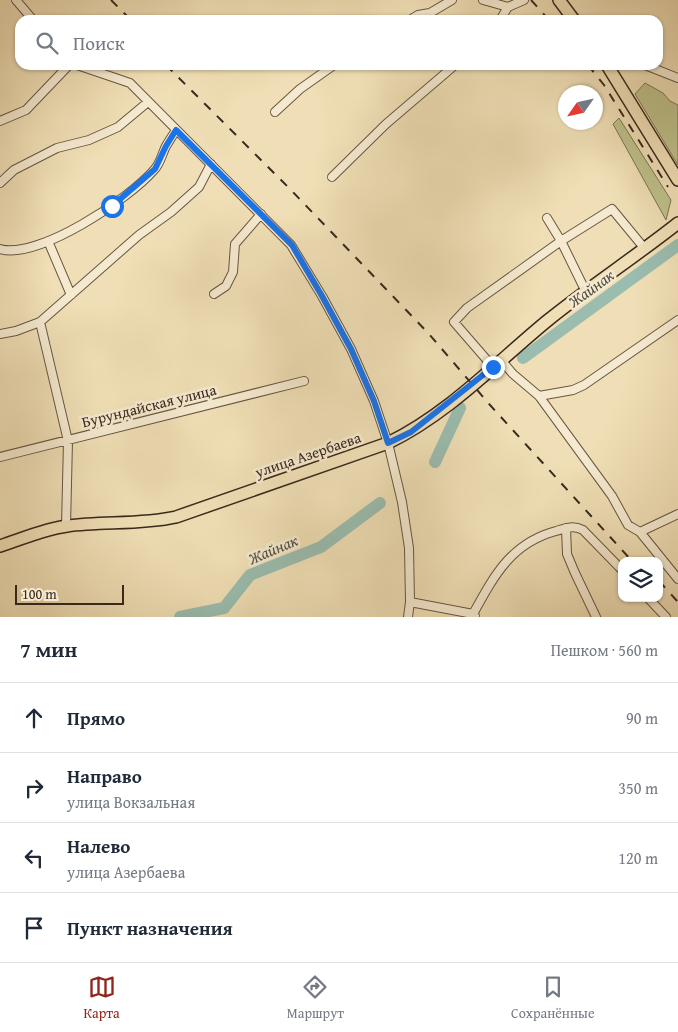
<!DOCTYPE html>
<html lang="ru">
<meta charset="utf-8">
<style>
body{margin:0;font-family:"Gentium Book Plus",serif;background:#f2f2f3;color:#1f2937}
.controls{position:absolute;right:15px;bottom:15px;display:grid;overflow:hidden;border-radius:10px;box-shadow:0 1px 4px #0004}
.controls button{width:45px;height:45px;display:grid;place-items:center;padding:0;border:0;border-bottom:1px solid #e0e1e3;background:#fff;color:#1f2937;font:25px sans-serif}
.compass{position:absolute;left:558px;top:85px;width:45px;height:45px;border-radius:50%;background:#fff;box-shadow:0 1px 4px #0004;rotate:236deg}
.scale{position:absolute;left:15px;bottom:12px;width:109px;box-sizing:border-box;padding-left:5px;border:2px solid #39291d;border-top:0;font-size:14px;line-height:18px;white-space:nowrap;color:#39291d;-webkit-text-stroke:4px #f5ead0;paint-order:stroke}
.stop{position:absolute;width:15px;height:15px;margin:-11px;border:4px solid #1a73e8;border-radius:50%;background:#fff}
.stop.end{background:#1a73e8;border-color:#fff;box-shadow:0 1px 5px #0008}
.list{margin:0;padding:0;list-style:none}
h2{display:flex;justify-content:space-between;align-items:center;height:65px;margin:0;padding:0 20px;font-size:21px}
h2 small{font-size:16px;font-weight:400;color:#747a83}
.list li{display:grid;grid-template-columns:32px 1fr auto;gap:15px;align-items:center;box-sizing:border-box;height:70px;padding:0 20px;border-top:1px solid #e0e1e3}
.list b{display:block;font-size:19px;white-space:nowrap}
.list p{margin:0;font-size:16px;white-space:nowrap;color:#747a83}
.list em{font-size:16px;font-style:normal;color:#747a83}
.icon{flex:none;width:28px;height:28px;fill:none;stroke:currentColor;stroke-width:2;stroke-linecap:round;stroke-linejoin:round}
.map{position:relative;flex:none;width:678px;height:617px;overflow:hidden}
.search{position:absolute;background:#fff;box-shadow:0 1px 4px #0004;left:15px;right:15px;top:15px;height:55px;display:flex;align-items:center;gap:12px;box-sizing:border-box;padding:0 18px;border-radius:15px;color:#747a83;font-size:19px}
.sheet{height:345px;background:#fff}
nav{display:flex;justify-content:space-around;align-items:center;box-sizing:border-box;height:70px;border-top:1px solid #e0e1e3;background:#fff;font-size:14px;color:#747a83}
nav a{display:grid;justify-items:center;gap:2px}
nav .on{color:#8f2418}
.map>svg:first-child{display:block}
</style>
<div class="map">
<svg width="678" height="617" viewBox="0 0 678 617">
<rect width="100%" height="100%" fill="#f0dfb6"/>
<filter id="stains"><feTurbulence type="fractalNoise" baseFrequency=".004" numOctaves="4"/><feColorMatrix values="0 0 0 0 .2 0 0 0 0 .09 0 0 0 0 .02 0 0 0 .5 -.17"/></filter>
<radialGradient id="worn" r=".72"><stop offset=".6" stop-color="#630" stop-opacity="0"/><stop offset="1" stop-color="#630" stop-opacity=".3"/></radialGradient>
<path fill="#bec18b" stroke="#7c7554" d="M 645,83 L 663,93 L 670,101 L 678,105 L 678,165 L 635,94 Z
M 619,118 L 671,200 L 666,220 L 613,124 Z"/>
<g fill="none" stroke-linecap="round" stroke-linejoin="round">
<path stroke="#9abdaf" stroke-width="12" d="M 523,358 L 678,245
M 435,462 L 460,408
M 180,617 L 224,608 L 250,575 L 321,547 L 380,503"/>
<g stroke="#675643" stroke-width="10">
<path id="minor" d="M 16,0 L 33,20
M 483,0 L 508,7
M 410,20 L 418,15 L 430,13 L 452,0
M 500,20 L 508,7 L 524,0
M 77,65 L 130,83 L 291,245 L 322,296 L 351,349 L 374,401 L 388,443 L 402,502 L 409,548 L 410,602 L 408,617
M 645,65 L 678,78
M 275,112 L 300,89 L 334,65
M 0,121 L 26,110 L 69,65
M 332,177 L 386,124 L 455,65
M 0,183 L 14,170 L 57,148 L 89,140 L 118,127 L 148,102
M 547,218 L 561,241 L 586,292
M 48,241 L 71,295
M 0,249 C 38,260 129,199 154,170 C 160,164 162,154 166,146 C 169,141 173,135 176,130
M 214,294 L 226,286 L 233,272 L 235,244 L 261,214
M 40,322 L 68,441 L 66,526
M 0,334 L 16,331 L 40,322 L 139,235 L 171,212 L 199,187 L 211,164
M 501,360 L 513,374 L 539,396 L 612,496 L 628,525 L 640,532 L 678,579
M 493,367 L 454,322 L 467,308 L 561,241 L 612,209 L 645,249
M 539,396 L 573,390 L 584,385 L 678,320
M 0,457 L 304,381
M 566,528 L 567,554 L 575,573 L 596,617
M 640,532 L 678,514
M 648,598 L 666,617
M 410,602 L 473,614 L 475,616
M 473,614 C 494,576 511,543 556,531 C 566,528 573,525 583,530 L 622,570"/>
</g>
<g stroke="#39291d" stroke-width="14">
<path id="primary" d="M 559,0 L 574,20
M 607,65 L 678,180
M 0,546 C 22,539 44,529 67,526 C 103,521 140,525 176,517 L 388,443 C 448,414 496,363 547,321 C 589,287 635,257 678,223"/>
</g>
<use href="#minor" stroke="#f5ead0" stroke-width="8"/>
<use href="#primary" stroke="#f0dfb6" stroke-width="11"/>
<path stroke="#39291d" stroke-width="2" stroke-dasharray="9 9" stroke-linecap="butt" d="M 111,0 L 131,20
M 531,0 L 549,20
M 166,65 L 291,190 L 429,334 L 490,405 L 632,561
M 588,65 L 604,85 L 668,187
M 659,581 L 678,602"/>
</g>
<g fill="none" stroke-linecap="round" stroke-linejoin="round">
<path stroke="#1a73e8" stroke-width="6" d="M 112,206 L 155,169 L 166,146 L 176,130 L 292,245 L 322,296 L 351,349 L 374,401 L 388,443 L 411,432 L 493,367"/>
</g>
<g text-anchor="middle" stroke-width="5" stroke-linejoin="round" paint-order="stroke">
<g font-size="15" fill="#39291d" stroke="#f5ead0">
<text transform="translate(149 406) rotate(-14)" y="5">Бурундайская улица</text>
<text transform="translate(308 455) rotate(-19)" y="5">улица Азербаева</text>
</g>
<g font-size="16" font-style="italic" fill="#514e42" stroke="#f5ead0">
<text transform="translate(591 288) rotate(-36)" y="6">Жайнак</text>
<text transform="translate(273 549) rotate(-23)" y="6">Жайнак</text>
</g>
</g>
<rect width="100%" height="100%" filter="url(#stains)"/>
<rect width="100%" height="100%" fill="url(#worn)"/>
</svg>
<div class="controls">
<button><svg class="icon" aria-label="layers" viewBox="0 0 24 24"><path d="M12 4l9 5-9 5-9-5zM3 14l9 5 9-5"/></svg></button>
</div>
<svg class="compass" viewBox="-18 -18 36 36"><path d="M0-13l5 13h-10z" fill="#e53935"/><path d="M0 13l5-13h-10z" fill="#747a83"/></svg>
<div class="scale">100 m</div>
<div class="stop" style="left:112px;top:206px"></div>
<div class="stop end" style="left:493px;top:367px"></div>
<div class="search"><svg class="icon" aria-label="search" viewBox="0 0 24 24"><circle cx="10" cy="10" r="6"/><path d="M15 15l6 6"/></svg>Поиск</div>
</div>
<section class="sheet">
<h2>7 мин<small>Пешком · 560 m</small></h2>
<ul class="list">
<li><svg class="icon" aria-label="ahead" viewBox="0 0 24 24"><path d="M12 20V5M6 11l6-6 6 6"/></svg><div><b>Прямо</b></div><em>90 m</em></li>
<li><svg class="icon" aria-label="right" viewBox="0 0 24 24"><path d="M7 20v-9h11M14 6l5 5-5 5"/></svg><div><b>Направо</b><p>улица Вокзальная</p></div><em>350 m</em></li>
<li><svg class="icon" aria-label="left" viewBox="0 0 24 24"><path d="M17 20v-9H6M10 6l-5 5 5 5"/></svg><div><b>Налево</b><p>улица Азербаева</p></div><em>120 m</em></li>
<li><svg class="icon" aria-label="arrive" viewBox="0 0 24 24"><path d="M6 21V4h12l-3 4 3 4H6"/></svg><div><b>Пункт назначения</b></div></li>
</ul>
</section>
<nav>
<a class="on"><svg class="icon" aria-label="map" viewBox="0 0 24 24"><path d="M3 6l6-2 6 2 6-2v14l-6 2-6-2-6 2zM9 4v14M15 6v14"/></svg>Карта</a>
<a><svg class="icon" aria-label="directions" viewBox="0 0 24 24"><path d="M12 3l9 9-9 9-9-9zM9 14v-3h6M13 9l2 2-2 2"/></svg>Маршрут</a>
<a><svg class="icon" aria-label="saved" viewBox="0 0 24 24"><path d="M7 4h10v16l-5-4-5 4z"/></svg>Сохранённые</a>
</nav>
